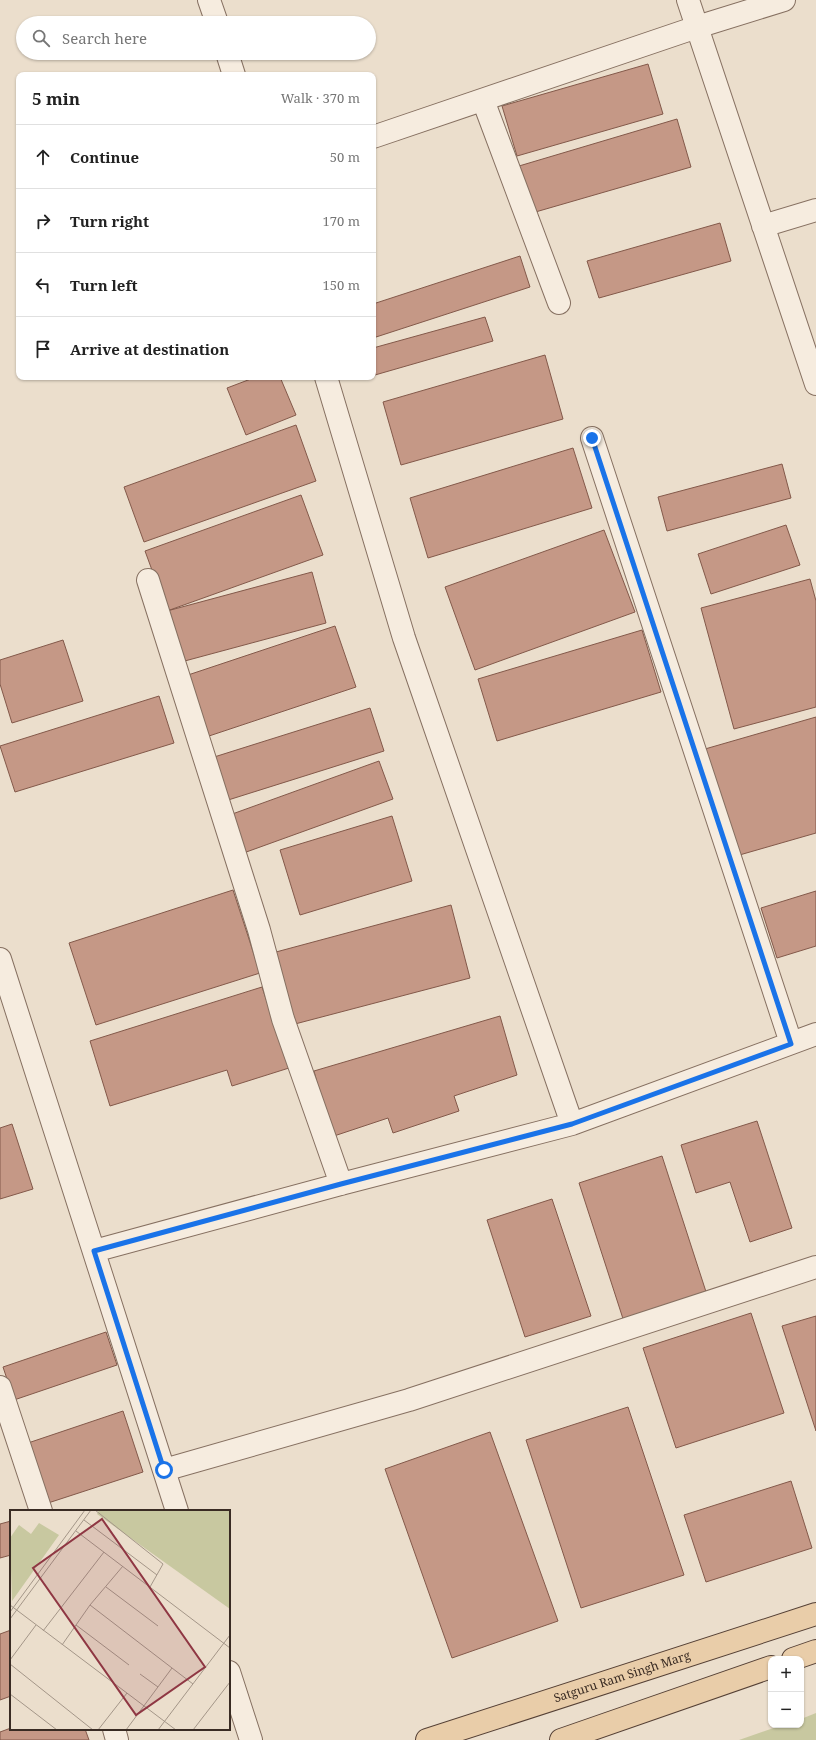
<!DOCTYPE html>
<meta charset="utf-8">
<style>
body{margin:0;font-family:"Noto Serif",serif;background:#f2f2f2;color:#222}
.controls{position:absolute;right:12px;bottom:12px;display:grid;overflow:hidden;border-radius:8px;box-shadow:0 1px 3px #0004}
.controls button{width:36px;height:36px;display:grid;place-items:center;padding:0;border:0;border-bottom:1px solid #e0e0e0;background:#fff;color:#222;font:20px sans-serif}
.stop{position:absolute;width:12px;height:12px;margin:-9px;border:3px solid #1a73e8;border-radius:50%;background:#fff}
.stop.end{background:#1a73e8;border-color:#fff;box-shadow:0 1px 4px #0008}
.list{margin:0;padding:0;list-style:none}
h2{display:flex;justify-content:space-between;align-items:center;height:52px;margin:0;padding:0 16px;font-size:17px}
h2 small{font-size:13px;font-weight:400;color:#767676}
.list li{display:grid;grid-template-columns:26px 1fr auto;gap:12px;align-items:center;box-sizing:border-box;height:64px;padding:0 16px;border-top:1px solid #e0e0e0}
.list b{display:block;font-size:15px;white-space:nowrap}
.list em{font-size:13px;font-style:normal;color:#767676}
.icon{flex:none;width:22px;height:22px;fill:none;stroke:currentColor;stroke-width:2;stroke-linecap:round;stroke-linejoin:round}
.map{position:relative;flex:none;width:816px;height:1740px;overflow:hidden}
.search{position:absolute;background:#fff;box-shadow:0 1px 3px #0004;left:16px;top:16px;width:360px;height:44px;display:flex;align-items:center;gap:10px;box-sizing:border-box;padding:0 14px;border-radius:22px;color:#767676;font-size:15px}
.panel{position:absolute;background:#fff;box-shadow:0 1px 3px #0004;left:16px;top:72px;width:360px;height:308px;border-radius:8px}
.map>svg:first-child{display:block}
</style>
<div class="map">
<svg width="816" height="1740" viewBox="0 0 816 1740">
<rect width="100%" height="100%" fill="#ebdecc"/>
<path fill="#c8c8a0" d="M 816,1713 L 816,1740 L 739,1740 L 782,1725 L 801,1725 L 801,1719 Z"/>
<path fill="#c59886" stroke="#83594a" d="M 648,64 L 663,114 L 517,156 L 502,106 Z
M 677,119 L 691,167 L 532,213 L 519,166 Z
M 720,223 L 731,261 L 599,298 L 587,261 Z
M 520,256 L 530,287 L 373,338 L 373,304 Z
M 485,317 L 493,341 L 375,375 L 373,368 L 373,348 Z
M 545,355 L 563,419 L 401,465 L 383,402 Z
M 256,377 L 280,377 L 296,415 L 246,435 L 227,388 Z
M 296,425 L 316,481 L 144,542 L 124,487 Z
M 573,448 L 592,508 L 428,558 L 410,498 Z
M 782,464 L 791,498 L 667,531 L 658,497 Z
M 301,495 L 323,555 L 167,611 L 145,551 Z
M 786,525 L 800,565 L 711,594 L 698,554 Z
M 604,530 L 635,612 L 475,670 L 445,587 Z
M 312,572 L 326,623 L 181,662 L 167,611 Z
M 810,579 L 816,601 L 816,707 L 734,729 L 701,608 Z
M 335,626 L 356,687 L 203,738 L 182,677 Z
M 642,630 L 661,692 L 497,741 L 478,679 Z
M 63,640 L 83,701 L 12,723 L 0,684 L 0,660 Z
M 159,696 L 174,743 L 15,792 L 0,746 Z
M 370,708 L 384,751 L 225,801 L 211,758 Z
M 816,717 L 816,833 L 736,856 L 705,749 Z
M 379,761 L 393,799 L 238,855 L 224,817 Z
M 392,816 L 412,881 L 300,915 L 280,850 Z
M 233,890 L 260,973 L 96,1025 L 69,943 Z
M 816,891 L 816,946 L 777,958 L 761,908 Z
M 451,905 L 470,978 L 295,1024 L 276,952 Z
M 262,987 L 289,1068 L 232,1086 L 227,1070 L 110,1106 L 90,1041 Z
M 500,1016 L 517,1075 L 454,1096 L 459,1111 L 393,1133 L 388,1118 L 331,1137 L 314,1071 Z
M 757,1121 L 792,1228 L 750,1242 L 730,1182 L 696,1193 L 681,1145 Z
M 12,1124 L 33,1189 L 0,1199 L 0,1128 Z
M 662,1156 L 709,1301 L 626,1328 L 579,1183 Z
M 552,1199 L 591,1316 L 525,1337 L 487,1220 Z
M 751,1313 L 784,1413 L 676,1448 L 643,1348 Z
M 816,1316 L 816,1431 L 782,1326 Z
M 106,1332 L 117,1365 L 14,1400 L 3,1367 Z
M 628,1407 L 684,1575 L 581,1608 L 526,1440 Z
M 123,1411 L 143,1472 L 45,1504 L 25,1444 Z
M 490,1432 L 558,1621 L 452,1658 L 385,1469 Z
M 791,1481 L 812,1548 L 706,1582 L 684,1515 Z
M 11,1521 L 11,1555 L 0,1558 L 0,1524 Z
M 11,1630 L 11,1696 L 0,1700 L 0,1634 Z
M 11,1728 L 85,1729 L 89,1740 L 0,1740 L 0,1732 Z"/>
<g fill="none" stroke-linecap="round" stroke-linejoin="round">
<g stroke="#867061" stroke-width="24">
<path id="minor" d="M 209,0 L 217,23
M 688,0 L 816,384
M 227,53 L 234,75
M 483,100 L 559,303
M 373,137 L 697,27 L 784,0
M 763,226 L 816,210
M 326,377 L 404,638 L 572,1124 L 816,1034
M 592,438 L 791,1043
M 148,580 L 259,930 L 283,1019 L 341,1184
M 0,959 L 177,1511
M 94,1251 L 341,1184 L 572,1124
M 0,1387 L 41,1511
M 164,1470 L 409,1400 L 816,1267
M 229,1672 L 251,1740
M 114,1729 L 117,1740"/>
</g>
<g stroke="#554035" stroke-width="24">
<g id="major">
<path d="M 793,1659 L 816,1651"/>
<path id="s1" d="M 427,1740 L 816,1614"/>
<path d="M 561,1740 L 771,1667"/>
</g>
</g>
<use href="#minor" stroke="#f6ecdf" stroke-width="22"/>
<use href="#major" stroke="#e9cda9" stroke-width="22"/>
</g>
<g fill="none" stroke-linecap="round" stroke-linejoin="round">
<path stroke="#1a73e8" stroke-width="5" d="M 164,1470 L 94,1251 L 341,1184 L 572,1124 L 791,1044 L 592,438"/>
</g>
<g text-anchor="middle" stroke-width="4" stroke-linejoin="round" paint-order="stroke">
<g font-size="12" fill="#392b23" stroke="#f3e9db">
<text dy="4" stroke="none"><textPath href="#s1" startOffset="205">Satguru Ram Singh Marg</textPath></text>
</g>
</g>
<g transform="translate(10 1510)">
<rect width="220" height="220" fill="#ebdecc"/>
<path d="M 89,0 L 220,0 L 220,99 L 87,4 ZM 29,13 L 49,25 L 2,91 L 0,28 L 9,15 L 21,24 Z" fill="#c8c8a0"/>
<path fill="none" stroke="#a49688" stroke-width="1" d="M 85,0 L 153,54 L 140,77M 74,10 L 147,65M 66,21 L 220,138M 96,77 L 148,116M 0,95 L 166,220M 80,95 L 113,56M 0,102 L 75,0M 0,109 L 81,0M 66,115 L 119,155M 33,121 L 94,42M 52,135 L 80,95 L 162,158 L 116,220M 0,150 L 26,115M 0,154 L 83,220M 162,158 L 183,174M 130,164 L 148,177M 0,184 L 47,220M 88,220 L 117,183M 148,220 L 220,125M 183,220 L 220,172"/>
<path fill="#8f3743" fill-opacity="0.15" stroke="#8f3743" stroke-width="2" d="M 92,9 L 195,157 L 126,205 L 23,58 Z"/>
<rect width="220" height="220" fill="none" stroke="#392b23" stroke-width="2"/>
</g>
</svg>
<div class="controls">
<button>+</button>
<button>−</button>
</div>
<div class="stop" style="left:164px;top:1470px"></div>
<div class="stop end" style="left:592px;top:438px"></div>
<div class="search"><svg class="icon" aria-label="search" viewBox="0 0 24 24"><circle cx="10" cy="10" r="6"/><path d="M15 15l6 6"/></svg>Search here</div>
<section class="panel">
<h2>5 min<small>Walk · 370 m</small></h2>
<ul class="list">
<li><svg class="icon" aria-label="ahead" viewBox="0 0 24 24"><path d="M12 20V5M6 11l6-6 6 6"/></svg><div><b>Continue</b></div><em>50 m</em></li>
<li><svg class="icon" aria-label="right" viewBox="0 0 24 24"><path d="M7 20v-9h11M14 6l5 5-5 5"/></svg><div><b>Turn right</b></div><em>170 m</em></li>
<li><svg class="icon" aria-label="left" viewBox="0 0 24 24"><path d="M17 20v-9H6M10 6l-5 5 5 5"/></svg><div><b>Turn left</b></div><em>150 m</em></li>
<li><svg class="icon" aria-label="arrive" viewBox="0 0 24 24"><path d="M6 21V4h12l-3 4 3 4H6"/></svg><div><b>Arrive at destination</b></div></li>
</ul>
</section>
</div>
